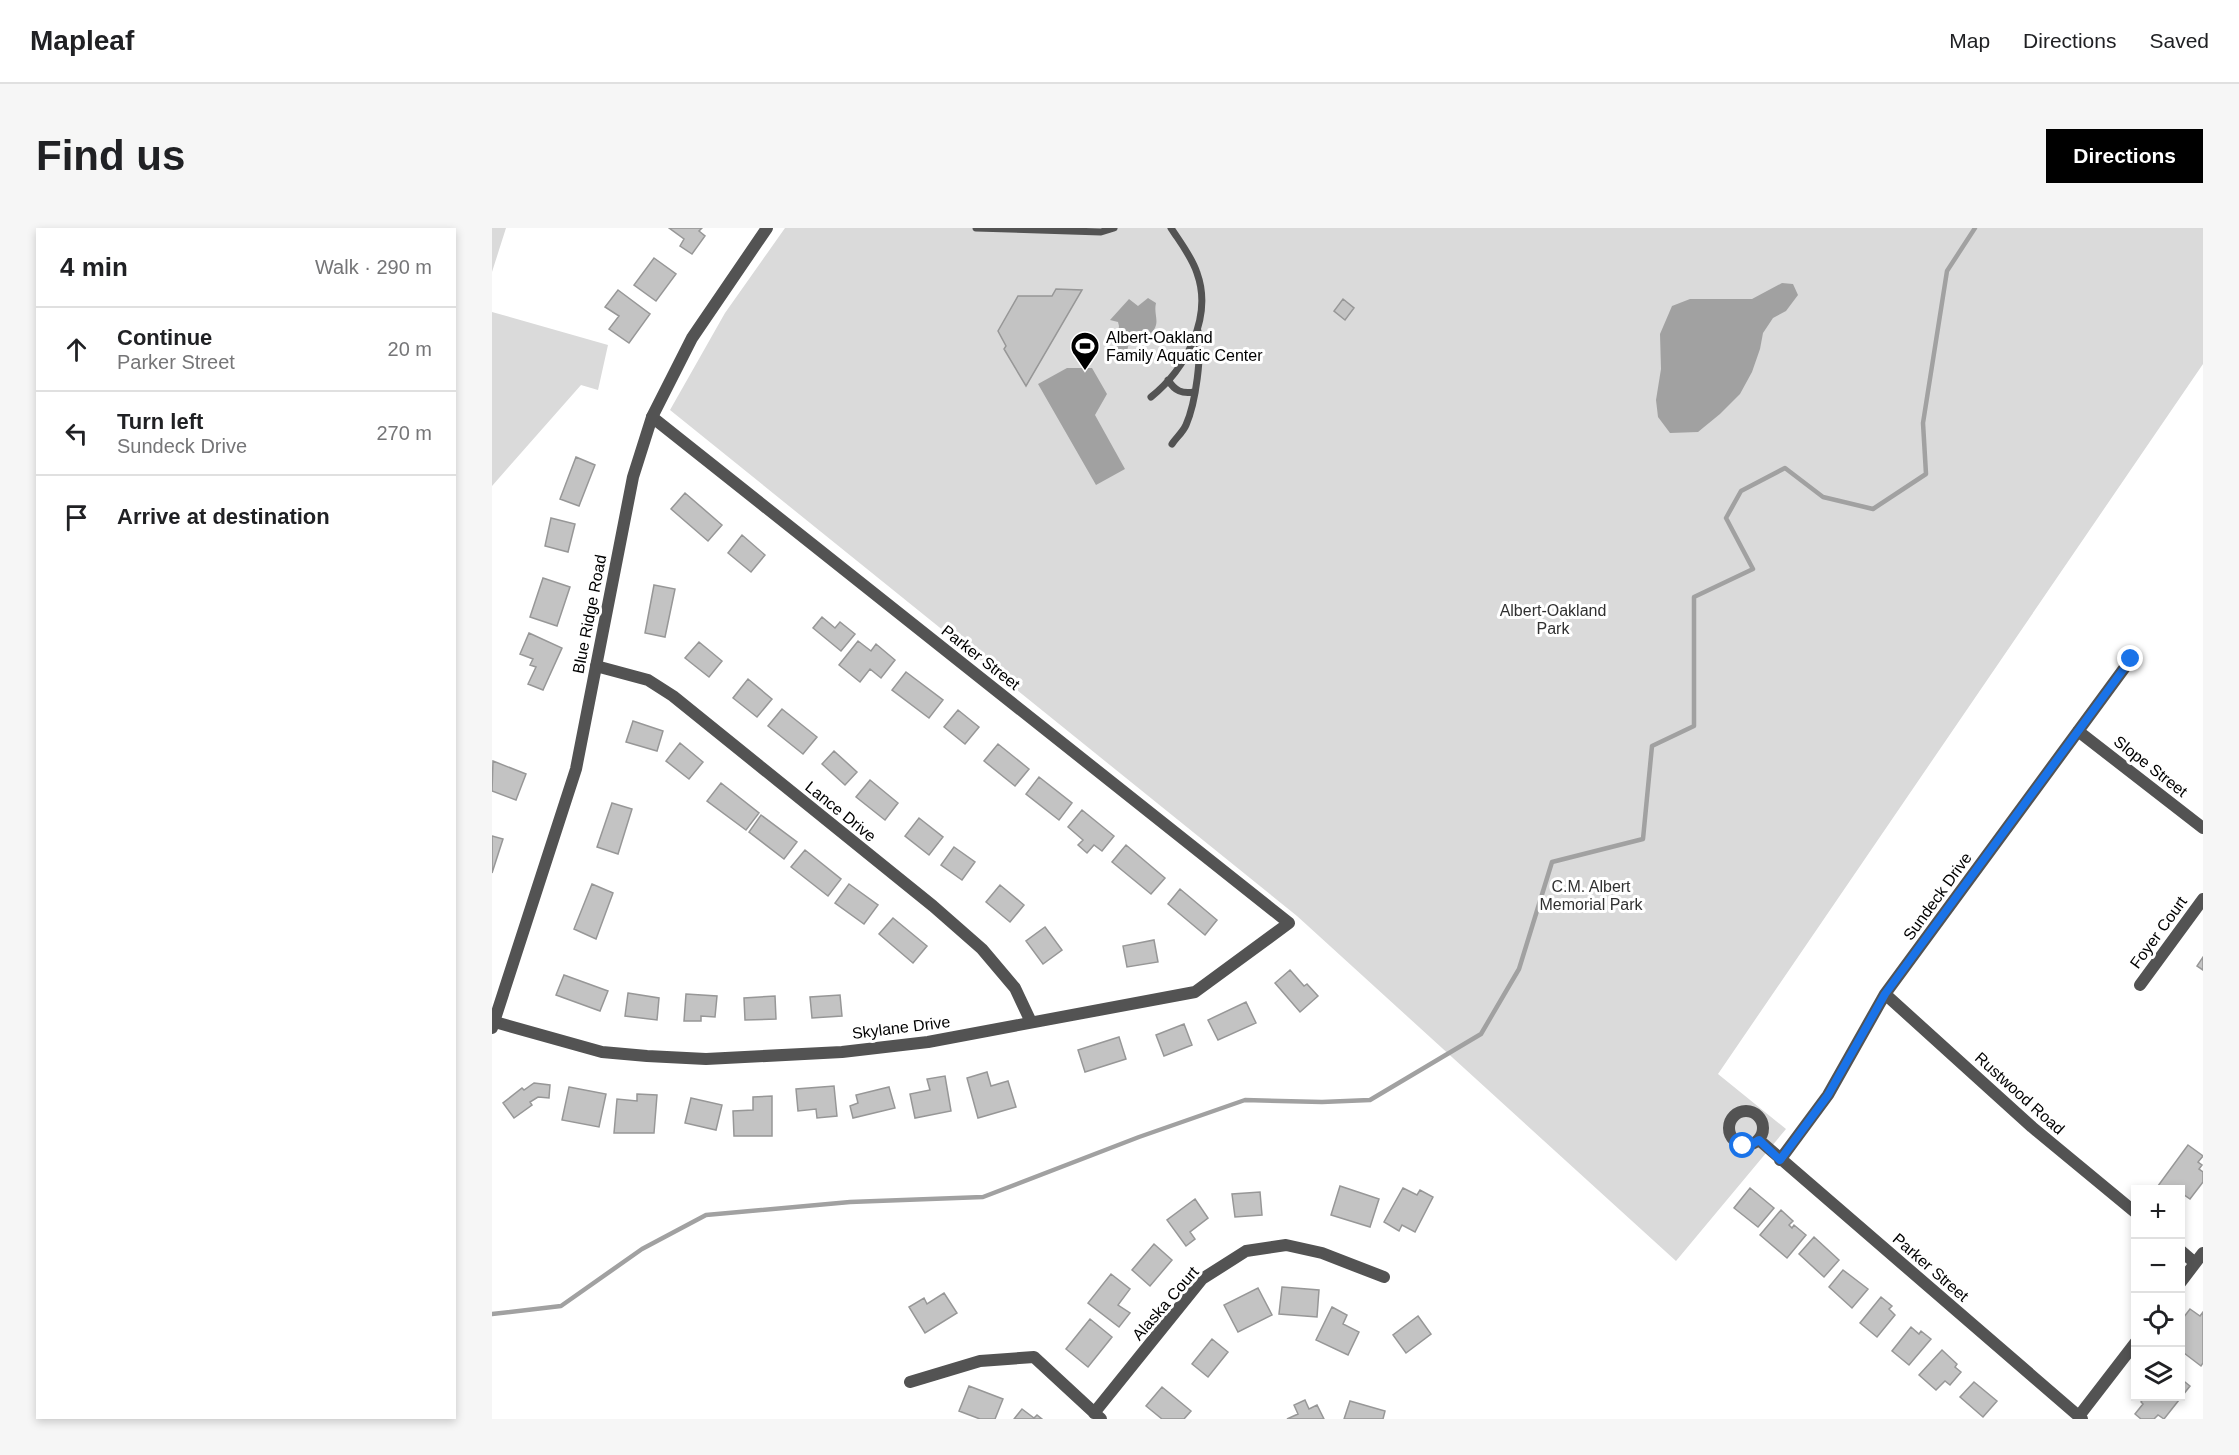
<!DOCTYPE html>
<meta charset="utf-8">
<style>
body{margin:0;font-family:Arial,sans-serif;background:#f6f6f6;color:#202124}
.controls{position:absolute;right:18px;bottom:18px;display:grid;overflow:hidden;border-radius:0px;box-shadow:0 3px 9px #0003}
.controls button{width:54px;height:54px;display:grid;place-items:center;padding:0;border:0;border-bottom:2px solid #e0e0e0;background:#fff;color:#202124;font:30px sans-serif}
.stop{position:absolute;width:18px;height:18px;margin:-14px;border:4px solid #1a73e8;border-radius:50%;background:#fff}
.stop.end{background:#1a73e8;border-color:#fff;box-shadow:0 2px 6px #0008}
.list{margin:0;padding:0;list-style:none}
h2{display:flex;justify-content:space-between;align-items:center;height:78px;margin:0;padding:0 24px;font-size:26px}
h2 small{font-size:20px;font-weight:400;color:#757577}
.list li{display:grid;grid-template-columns:39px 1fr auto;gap:18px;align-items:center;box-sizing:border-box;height:84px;padding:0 24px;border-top:2px solid #e0e0e0}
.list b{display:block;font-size:22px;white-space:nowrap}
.list p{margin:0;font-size:20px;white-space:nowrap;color:#757577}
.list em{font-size:20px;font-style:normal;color:#757577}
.icon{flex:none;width:33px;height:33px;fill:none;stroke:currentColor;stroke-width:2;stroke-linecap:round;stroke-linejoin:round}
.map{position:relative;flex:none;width:1711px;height:1191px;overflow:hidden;border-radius:0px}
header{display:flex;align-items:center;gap:36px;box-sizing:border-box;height:84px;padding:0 30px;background:#fff;border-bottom:2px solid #e0e0e0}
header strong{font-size:28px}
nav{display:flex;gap:33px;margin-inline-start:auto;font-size:21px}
.intro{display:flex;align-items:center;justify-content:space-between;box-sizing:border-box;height:144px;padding:0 36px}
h1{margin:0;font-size:42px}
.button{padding:15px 27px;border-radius:0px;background:#000;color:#fff;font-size:21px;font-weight:700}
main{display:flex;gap:36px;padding:0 36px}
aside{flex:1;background:#fff;border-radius:0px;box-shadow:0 3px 9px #0003}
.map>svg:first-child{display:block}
</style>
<header>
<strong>Mapleaf</strong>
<nav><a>Map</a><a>Directions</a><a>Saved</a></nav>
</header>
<div class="intro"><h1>Find us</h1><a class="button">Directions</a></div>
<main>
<aside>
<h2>4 min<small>Walk · 290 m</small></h2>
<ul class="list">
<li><svg class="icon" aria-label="ahead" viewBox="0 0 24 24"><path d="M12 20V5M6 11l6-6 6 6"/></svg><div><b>Continue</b><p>Parker Street</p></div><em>20 m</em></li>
<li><svg class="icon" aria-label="left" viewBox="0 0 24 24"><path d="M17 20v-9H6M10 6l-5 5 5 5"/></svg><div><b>Turn left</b><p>Sundeck Drive</p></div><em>270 m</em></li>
<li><svg class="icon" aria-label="arrive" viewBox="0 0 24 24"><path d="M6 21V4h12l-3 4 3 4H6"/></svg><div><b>Arrive at destination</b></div></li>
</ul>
</aside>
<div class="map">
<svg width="1711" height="1191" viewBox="0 0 1711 1191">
<rect width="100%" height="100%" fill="#fff"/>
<path fill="#dadada" d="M 0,0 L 14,0 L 0,44 Z
M 293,0 L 1711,0 L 1711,136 L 1226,846 L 1294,901 L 1184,1033 L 805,688 L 178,182 L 233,85 Z
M 0,84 L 116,117 L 106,162 L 89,157 L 0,258 Z"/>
<path fill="#a1a1a1" d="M 1290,55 L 1301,56 L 1306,67 L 1294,83 L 1281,90 L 1271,105 L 1268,121 L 1260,144 L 1248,166 L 1228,186 L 1206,204 L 1178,205 L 1166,189 L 1164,172 L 1169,141 L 1168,106 L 1180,78 L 1198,71 L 1260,71 Z
M 656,70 L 664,75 C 661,88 670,95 658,106 L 643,108 L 637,115 L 635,123 L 628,124 L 624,121 L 627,98 L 626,94 L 618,92 L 637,71 L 646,78 Z
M 575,140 L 600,140 L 615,166 L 603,187 L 633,241 L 604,257 L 546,156 Z"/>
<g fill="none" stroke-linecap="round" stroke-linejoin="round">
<path stroke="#a1a1a1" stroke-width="4.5" d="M 0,1086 L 69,1078 L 150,1021 L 214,987 L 358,974 L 491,969 L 647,909 L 753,872 L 830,874 L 878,872 L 989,806 L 1027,741 L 1060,634 L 1151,611 L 1160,518 L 1202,498 L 1202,369 L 1261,341 L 1234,290 L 1249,263 L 1293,240 L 1331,269 L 1381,281 L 1434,246 L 1431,195 L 1455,43 L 1483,0"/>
</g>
<path fill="#c3c3c3" stroke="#979797" stroke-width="1.5" d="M 177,0 L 210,0 L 207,3 L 213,8 L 200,26 L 188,18 L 192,11 Z
M 162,30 L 184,46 L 164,73 L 142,57 Z
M 564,61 L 590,62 L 534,158 L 512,121 L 514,118 L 506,103 L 526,68 L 560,68 Z
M 126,62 L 158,86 L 137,115 L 117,101 L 127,88 L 113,79 Z
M 851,71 L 862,80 L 853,92 L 842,83 Z
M 84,229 L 103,237 L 87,278 L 68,271 Z
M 193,265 L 230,297 L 216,313 L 179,281 Z
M 59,290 L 83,296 L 76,324 L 53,318 Z
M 250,307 L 273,327 L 259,344 L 236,325 Z
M 51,350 L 78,359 L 65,398 L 38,389 Z
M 162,357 L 183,361 L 173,409 L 153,405 Z
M 330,389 L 343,400 L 348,394 L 363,406 L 349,423 L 321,400 Z
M 37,405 L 70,420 L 51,462 L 36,456 L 44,439 L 38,437 L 41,431 L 28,426 Z
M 366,413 L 379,423 L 384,416 L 403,432 L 389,450 L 378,441 L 368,454 L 347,437 Z
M 207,414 L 230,433 L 217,449 L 193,430 Z
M 414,444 L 451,472 L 437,490 L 400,462 Z
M 256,451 L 280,471 L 265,489 L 241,470 Z
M 290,481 L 325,509 L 311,526 L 276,498 Z
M 466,482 L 487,499 L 473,516 L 452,499 Z
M 141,493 L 171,503 L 165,523 L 134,514 Z
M 188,515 L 211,534 L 197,551 L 174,533 Z
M 506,516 L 537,541 L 523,558 L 492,533 Z
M 342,523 L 365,544 L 353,557 L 330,536 Z
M 1,533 L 34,546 L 24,572 L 0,563 Z
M 547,549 L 580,575 L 567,592 L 534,566 Z
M 378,552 L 406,575 L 393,592 L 364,569 Z
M 229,555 L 267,585 L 254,602 L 215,573 Z
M 120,575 L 140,581 L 126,626 L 105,619 Z
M 590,582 L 622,608 L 610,623 L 602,617 L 595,625 L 586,617 L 591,612 L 576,599 Z
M 269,587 L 305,614 L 292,631 L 257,604 Z
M 427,590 L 451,609 L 437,627 L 413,608 Z
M 0,608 L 11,611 L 0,645 Z
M 634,617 L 673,650 L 659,666 L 620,634 Z
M 462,619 L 483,634 L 470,652 L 449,637 Z
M 313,622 L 349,651 L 336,668 L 299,639 Z
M 100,656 L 121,665 L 104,711 L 82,701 Z
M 357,656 L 386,677 L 372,696 L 343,675 Z
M 508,657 L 532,677 L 518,694 L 494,674 Z
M 688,661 L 725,692 L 713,707 L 676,676 Z
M 401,690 L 435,718 L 421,735 L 387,706 Z
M 553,699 L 570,722 L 551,736 L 534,713 Z
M 662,712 L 666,734 L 635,739 L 631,718 Z
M 1711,729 L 1711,742 L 1705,738 Z
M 798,742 L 812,758 L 815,756 L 826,768 L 808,784 L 783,755 Z
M 72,747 L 116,763 L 108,783 L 64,767 Z
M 136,765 L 167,770 L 165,792 L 133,788 Z
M 194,766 L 225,768 L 223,789 L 209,788 L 209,793 L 192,793 Z
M 348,767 L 350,788 L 320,790 L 318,769 Z
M 283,768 L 284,791 L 253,792 L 252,770 Z
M 754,774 L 764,795 L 726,812 L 716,792 Z
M 692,796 L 700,817 L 672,828 L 664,807 Z
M 627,809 L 634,831 L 593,844 L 586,822 Z
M 495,844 L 499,858 L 516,853 L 524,879 L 486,890 L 475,850 Z
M 453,848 L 459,883 L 423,890 L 418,866 L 438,862 L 435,851 Z
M 42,855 L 58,857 L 57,870 L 46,869 L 38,874 L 40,877 L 22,890 L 11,875 L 30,860 L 32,862 Z
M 342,858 L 345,888 L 325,890 L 324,881 L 306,883 L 304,861 Z
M 77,859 L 114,866 L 107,899 L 70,892 Z
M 397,859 L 403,880 L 361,890 L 358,878 L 366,875 L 364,867 Z
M 145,866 L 165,867 L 162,905 L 122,905 L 125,871 L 145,873 Z
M 280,868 L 280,908 L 242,908 L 241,883 L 261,882 L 261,869 Z
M 199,870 L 230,877 L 224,902 L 193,895 Z
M 1696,917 L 1711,928 L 1706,934 L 1710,937 L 1707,941 L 1711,944 L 1711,954 L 1698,971 L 1688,964 L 1688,962 L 1663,962 Z
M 848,958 L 887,971 L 878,999 L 839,987 Z
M 911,960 L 925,967 L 928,962 L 941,969 L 923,1004 L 910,997 L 907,1003 L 892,994 Z
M 1258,960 L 1282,980 L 1266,999 L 1242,980 Z
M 768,964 L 770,987 L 743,989 L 740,966 Z
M 703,971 L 716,990 L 698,1004 L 703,1011 L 694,1018 L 675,992 Z
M 1289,982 L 1301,993 L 1297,997 L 1300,1000 L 1302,997 L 1314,1007 L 1295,1030 L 1268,1007 Z
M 1322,1009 L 1347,1032 L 1332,1049 L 1307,1026 Z
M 662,1016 L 680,1032 L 658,1058 L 640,1042 Z
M 1351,1042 L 1376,1061 L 1360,1080 L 1337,1059 Z
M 619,1046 L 638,1061 L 626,1077 L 638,1085 L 627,1099 L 596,1075 Z
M 790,1059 L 827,1062 L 825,1089 L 787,1086 Z
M 766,1060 L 780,1087 L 746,1104 L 732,1077 Z
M 452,1065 L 465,1085 L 433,1105 L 417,1079 L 432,1070 L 435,1076 Z
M 1389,1069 L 1400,1078 L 1397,1081 L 1403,1087 L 1385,1109 L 1368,1095 Z
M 840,1079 L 855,1087 L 851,1096 L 867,1104 L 856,1127 L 824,1112 Z
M 1698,1081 L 1708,1088 L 1711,1084 L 1711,1135 L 1709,1138 L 1688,1122 L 1688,1118 L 1692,1113 L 1688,1111 L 1688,1094 Z
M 926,1088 L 939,1106 L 914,1125 L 901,1107 Z
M 598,1091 L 620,1109 L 596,1139 L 574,1121 Z
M 1419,1099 L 1427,1106 L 1429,1103 L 1439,1111 L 1417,1137 L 1400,1123 Z
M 720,1111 L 736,1124 L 716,1149 L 700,1136 Z
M 1450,1122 L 1465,1136 L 1463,1139 L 1469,1144 L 1458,1157 L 1453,1153 L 1444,1162 L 1427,1147 Z
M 1688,1150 L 1698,1158 L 1672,1191 L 1666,1187 L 1662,1191 L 1649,1191 L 1643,1186 L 1651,1176 L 1649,1174 L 1653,1168 L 1688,1168 Z
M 1482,1154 L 1505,1173 L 1491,1189 L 1468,1169 Z
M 477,1158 L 511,1171 L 503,1191 L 488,1191 L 467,1183 Z
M 670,1159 L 699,1183 L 692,1191 L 670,1191 L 654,1178 Z
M 813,1172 L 817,1181 L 825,1177 L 832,1191 L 795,1191 L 806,1186 L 802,1177 Z
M 858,1173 L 893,1183 L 891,1191 L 852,1191 Z
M 530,1181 L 542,1190 L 545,1187 L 550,1191 L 522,1191 Z"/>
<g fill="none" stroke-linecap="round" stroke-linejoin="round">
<path stroke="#535353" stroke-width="7" d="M 484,0 L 609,4 L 622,0
M 676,152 C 683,163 690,166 702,164
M 659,169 C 694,141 721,89 705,45 C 700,29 688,14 679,0
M 680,216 C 684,210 691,204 694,197 C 704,174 710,127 706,103"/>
<path stroke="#535353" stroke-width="12" d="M 104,438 L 156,452 L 181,468 L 441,678 L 490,721 L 523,760 L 539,794
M 1586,503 L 1711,600
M 1648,757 L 1711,671
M 1393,766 L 1540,899 L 1644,985
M 3,794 L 110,824 L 155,828 L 214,831 L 350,824 L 436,814 L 703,764 L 797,695 L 160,189
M1237 900a17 17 0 1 1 34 0a17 17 0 1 1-34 0Z
M 1267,912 L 1590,1191
M 1288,932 L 1336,867 L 1393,766 L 1639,431
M 1688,1022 L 1703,1035
M 1688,1055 L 1711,1025
M 418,1154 L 488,1133 L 542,1129 L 609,1191
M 602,1185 L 710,1051 L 754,1023 L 794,1017 L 830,1025 L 892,1049
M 1587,1188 L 1644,1114"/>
<path stroke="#535353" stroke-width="12" d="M 0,800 L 84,541 L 141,249 L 160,189 L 200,110 L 275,0"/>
</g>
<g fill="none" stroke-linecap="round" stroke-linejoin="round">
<path stroke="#1a73e8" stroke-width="8" d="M 1251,918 L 1257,918 L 1267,912 L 1288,932 L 1336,867 L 1393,766 L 1639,431"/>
</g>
<defs>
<g id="stadium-pin" transform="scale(1.5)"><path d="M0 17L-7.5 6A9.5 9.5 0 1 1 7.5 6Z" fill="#000" stroke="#fff"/><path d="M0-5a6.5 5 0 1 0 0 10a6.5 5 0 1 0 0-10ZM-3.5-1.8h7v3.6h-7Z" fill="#fff"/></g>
</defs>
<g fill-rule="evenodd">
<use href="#stadium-pin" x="593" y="118"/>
</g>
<g text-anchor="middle" stroke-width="6" stroke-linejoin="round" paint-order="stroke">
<g font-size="16" fill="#000" stroke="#fff" text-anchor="start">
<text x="614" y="115">Albert-Oakland<tspan x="614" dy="18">Family Aquatic Center</tspan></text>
</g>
<g font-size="16" fill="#313131" stroke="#fff">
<text x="1061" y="388">Albert-Oakland<tspan x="1061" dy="18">Park</tspan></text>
<text x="1099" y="664">C.M. Albert<tspan x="1099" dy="18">Memorial Park</tspan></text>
</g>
<g font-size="16" fill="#000" stroke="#fff">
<text transform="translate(97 386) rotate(-79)" y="6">Blue Ridge Road</text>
<text transform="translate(489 429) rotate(38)" y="6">Parker Street</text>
<text transform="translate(1659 538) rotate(38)" y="6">Slope Street</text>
<text transform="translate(349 583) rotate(39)" y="6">Lance Drive</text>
<text transform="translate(1445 668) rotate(-54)" y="6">Sundeck Drive</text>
<text transform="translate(1666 704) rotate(-54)" y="6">Foyer Court</text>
<text transform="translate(409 799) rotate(-7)" y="6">Skylane Drive</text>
<text transform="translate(1528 865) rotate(42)" y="6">Rustwood Road</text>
<text transform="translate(1439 1039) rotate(41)" y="6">Parker Street</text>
<text transform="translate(673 1075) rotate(-49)" y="6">Alaska Court</text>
</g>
</g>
</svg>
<div class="controls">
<button>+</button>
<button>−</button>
<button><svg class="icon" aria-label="locate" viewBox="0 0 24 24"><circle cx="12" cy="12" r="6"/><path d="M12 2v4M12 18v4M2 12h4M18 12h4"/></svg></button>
<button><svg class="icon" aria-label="layers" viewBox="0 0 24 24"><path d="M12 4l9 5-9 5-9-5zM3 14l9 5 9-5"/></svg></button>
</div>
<div class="stop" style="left:1251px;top:918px"></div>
<div class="stop end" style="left:1639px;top:431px"></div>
</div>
</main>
